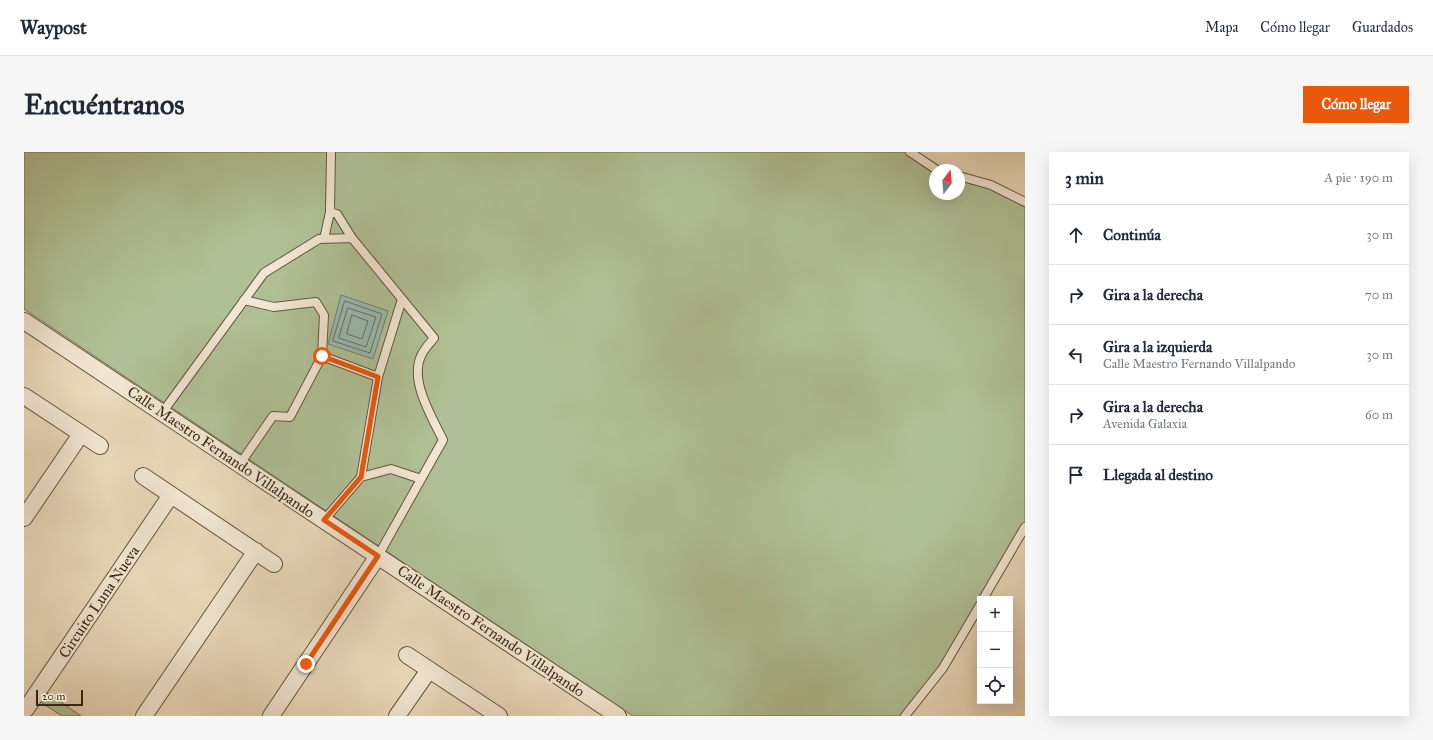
<!DOCTYPE html>
<html lang="es">
<meta charset="utf-8">
<style>
body{margin:0;font-family:"IM FELL Great Primer",serif;background:#f6f6f7;color:#1f2937}
.controls{position:absolute;right:12px;bottom:12px;display:grid;overflow:hidden;border-radius:0px;box-shadow:0 4px 16px #0002}
.controls button{width:36px;height:36px;display:grid;place-items:center;padding:0;border:0;border-bottom:1px solid #e0e1e3;background:#fff;color:#1f2937;font:20px sans-serif}
.compass{position:absolute;left:905px;top:12px;width:36px;height:36px;border-radius:50%;background:#fff;box-shadow:0 4px 16px #0002;rotate:16deg}
.scale{position:absolute;left:12px;bottom:10px;width:47px;box-sizing:border-box;padding-left:4px;border:2px solid #3a2813;border-top:0;font-size:11px;line-height:14px;white-space:nowrap;color:#3a2813;-webkit-text-stroke:3px #f1e6d3;paint-order:stroke}
.stop{position:absolute;width:12px;height:12px;margin:-9px;border:3px solid #ea580c;border-radius:50%;background:#fff}
.stop.end{background:#ea580c;border-color:#fff;box-shadow:0 1px 4px #0008}
.list{margin:0;padding:0;list-style:none}
h2{display:flex;justify-content:space-between;align-items:center;height:52px;margin:0;padding:0 16px;font-size:17px}
h2 small{font-size:13px;font-weight:400;color:#747a83}
.list li{display:grid;grid-template-columns:26px 1fr auto;gap:12px;align-items:center;box-sizing:border-box;height:60px;padding:0 16px;border-top:1px solid #e0e1e3}
.list b{display:block;font-size:15px;white-space:nowrap}
.list p{margin:0;font-size:13px;white-space:nowrap;color:#747a83}
.list em{font-size:13px;font-style:normal;color:#747a83}
.icon{flex:none;width:22px;height:22px;fill:none;stroke:currentColor;stroke-width:2;stroke-linecap:round;stroke-linejoin:round}
.map{position:relative;flex:none;width:1001px;height:564px;overflow:hidden;border-radius:0px}
header{display:flex;align-items:center;gap:24px;box-sizing:border-box;height:56px;padding:0 20px;background:#fff;border-bottom:1px solid #e0e1e3}
header strong{font-size:19px}
nav{display:flex;gap:22px;margin-inline-start:auto;font-size:14px}
.intro{display:flex;align-items:center;justify-content:space-between;box-sizing:border-box;height:96px;padding:0 24px}
h1{margin:0;font-size:28px}
.button{padding:10px 18px;border-radius:0px;background:#ea580c;color:#fff;font-size:14px;font-weight:700}
main{display:flex;gap:24px;padding:0 24px}
aside{flex:1;background:#fff;border-radius:0px;box-shadow:0 4px 16px #0002}
.map>svg:first-child{display:block}
</style>
<header>
<strong>Waypost</strong>
<nav><a>Mapa</a><a>Cómo llegar</a><a>Guardados</a></nav>
</header>
<div class="intro"><h1>Encuéntranos</h1><a class="button">Cómo llegar</a></div>
<main>
<div class="map">
<svg width="1001" height="564" viewBox="0 0 1001 564">
<rect width="100%" height="100%" fill="#ead9bb"/>
<filter id="stains"><feTurbulence type="fractalNoise" baseFrequency=".005" numOctaves="4"/><feColorMatrix values="0 0 0 0 .2 0 0 0 0 .09 0 0 0 0 .02 0 0 0 .5 -.17"/></filter>
<radialGradient id="worn" r=".72"><stop offset=".6" stop-color="#630" stop-opacity="0"/><stop offset="1" stop-color="#630" stop-opacity=".3"/></radialGradient>
<path fill="#b0c096" stroke="#757454" d="M 0,0 L 886,0 L 911,18 L 911,42 L 935,42 L 935,25 L 1001,50 L 1001,375 L 919,516 L 877,564 L 609,564 L 0,157 Z
M 24,541 L 57,564 L 38,564 L 18,551 Z"/>
<path fill="#98bab0" stroke="#728071" d="M 317,143 L 364,159 L 349,207 L 304,192 Z"/>
<g fill="none" stroke-linecap="round" stroke-linejoin="round">
<path stroke="#697162" stroke-width="1" d="M 321,149 L 358,162 L 346,201 L 309,189 Z
M 324,156 L 352,165 L 342,195 L 315,186 Z
M 328,163 L 344,169 L 338,187 L 323,182 Z"/>
<g stroke="#66543d" stroke-width="10">
<path id="service" d="M 886,0 L 913,18
M 935,24 L 967,33 L 1001,50
M 306,60 L 313,62 L 328,86
M 300,87 L 306,60 L 307,0
M 298,204 L 354,225 L 378,147
M 138,261 L 240,121 L 295,87 L 328,86 L 410,186 C 406,191 401,196 398,202 C 384,227 408,265 419,288 L 354,404
M 216,312 L 249,264 L 266,265 L 298,204 L 300,163 L 292,150 L 250,155 L 220,148
M 337,325 L 367,317 L 397,327
M 300,368 L 337,325 L 354,225
M 959,447 L 1001,375
M 881,564 L 919,516 L 956,453"/>
</g>
<g stroke="#66543d" stroke-width="18">
<path id="minor" d="M 0,169 L 594,564
M 0,244 L 76,294
M 119,324 L 250,412
M 0,366 L 57,282
M 383,503 L 475,564
M 2,557 L 147,343
M 120,564 L 232,399
M 247,564 L 354,404
M 373,564 L 405,518"/>
</g>
<use href="#service" stroke="#f1e6d3" stroke-width="8"/>
<use href="#minor" stroke="#f1e6d3" stroke-width="16"/>
</g>
<g fill="none" stroke-linecap="round" stroke-linejoin="round">
<path stroke="#ea580c" stroke-width="5" d="M 282,512 L 354,404 L 300,368 L 337,325 L 354,225 L 298,204"/>
</g>
<g text-anchor="middle" stroke-width="4" stroke-linejoin="round" paint-order="stroke">
<g font-size="15" fill="#3a2813" stroke="#f1e6d3">
<text transform="translate(197 300) rotate(34)" y="5">Calle Maestro Fernando Villalpando</text>
<text transform="translate(75 450) rotate(-56)" y="5">Circuito Luna Nueva</text>
<text transform="translate(467 479) rotate(34)" y="5">Calle Maestro Fernando Villalpando</text>
</g>
</g>
<rect width="100%" height="100%" filter="url(#stains)"/>
<rect width="100%" height="100%" fill="url(#worn)"/>
</svg>
<div class="controls">
<button>+</button>
<button>−</button>
<button><svg class="icon" aria-label="locate" viewBox="0 0 24 24"><circle cx="12" cy="12" r="6"/><path d="M12 2v4M12 18v4M2 12h4M18 12h4"/></svg></button>
</div>
<svg class="compass" viewBox="-18 -18 36 36"><path d="M0-13l5 13h-10z" fill="#e53935"/><path d="M0 13l5-13h-10z" fill="#747a83"/></svg>
<div class="scale">20 m</div>
<div class="stop" style="left:298px;top:204px"></div>
<div class="stop end" style="left:282px;top:512px"></div>
</div>
<aside>
<h2>3 min<small>A pie · 190 m</small></h2>
<ul class="list">
<li><svg class="icon" aria-label="ahead" viewBox="0 0 24 24"><path d="M12 20V5M6 11l6-6 6 6"/></svg><div><b>Continúa</b></div><em>30 m</em></li>
<li><svg class="icon" aria-label="right" viewBox="0 0 24 24"><path d="M7 20v-9h11M14 6l5 5-5 5"/></svg><div><b>Gira a la derecha</b></div><em>70 m</em></li>
<li><svg class="icon" aria-label="left" viewBox="0 0 24 24"><path d="M17 20v-9H6M10 6l-5 5 5 5"/></svg><div><b>Gira a la izquierda</b><p>Calle Maestro Fernando Villalpando</p></div><em>30 m</em></li>
<li><svg class="icon" aria-label="right" viewBox="0 0 24 24"><path d="M7 20v-9h11M14 6l5 5-5 5"/></svg><div><b>Gira a la derecha</b><p>Avenida Galaxia</p></div><em>60 m</em></li>
<li><svg class="icon" aria-label="arrive" viewBox="0 0 24 24"><path d="M6 21V4h12l-3 4 3 4H6"/></svg><div><b>Llegada al destino</b></div></li>
</ul>
</aside>
</main>
